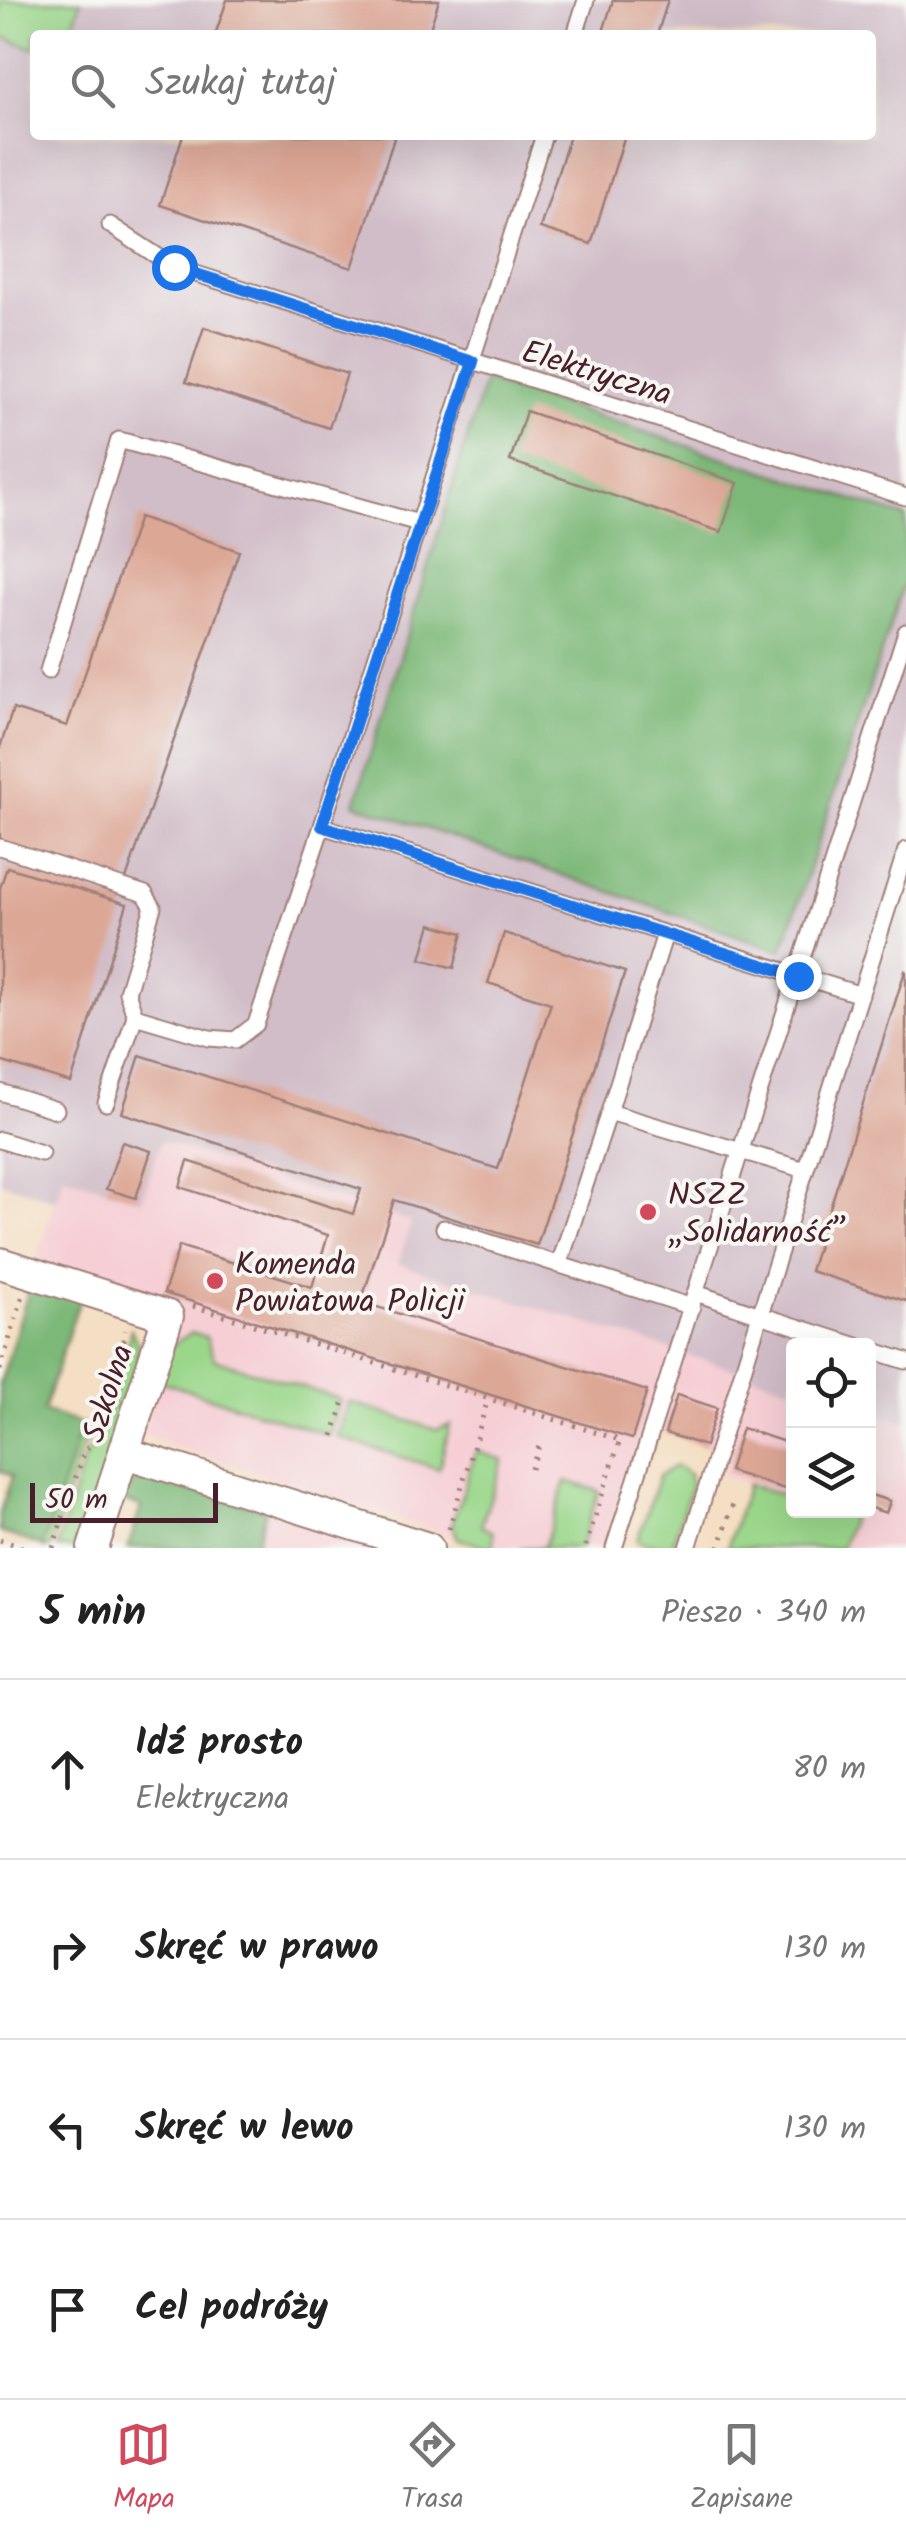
<!DOCTYPE html>
<html lang="pl">
<meta charset="utf-8">
<style>
body{margin:0;font-family:Kalam,sans-serif;background:#f2f2f2;color:#222}
.controls{position:absolute;right:30px;bottom:30px;display:grid;overflow:hidden;border-radius:10px;box-shadow:0 10px 40px #0002}
.controls button{width:90px;height:90px;display:grid;place-items:center;padding:0;border:0;border-bottom:2px solid #e0e0e0;background:#fff;color:#222;font:50px sans-serif}
.scale{position:absolute;left:30px;bottom:25px;width:188px;box-sizing:border-box;padding-left:10px;border:5px solid #4a1f2b;border-top:0;font-size:28px;line-height:35px;white-space:nowrap;color:#4a1f2b;-webkit-text-stroke:8px #f6f6f2;paint-order:stroke}
.stop{position:absolute;width:30px;height:30px;margin:-22px;border:8px solid #1a73e8;border-radius:50%;background:#fff}
.stop.end{background:#1a73e8;border-color:#fff;box-shadow:0 2px 10px #0008}
.list{margin:0;padding:0;list-style:none}
h2{display:flex;justify-content:space-between;align-items:center;height:130px;margin:0;padding:0 40px;font-size:42px}
h2 small{font-size:32px;font-weight:400;color:#767676}
.list li{display:grid;grid-template-columns:65px 1fr auto;gap:30px;align-items:center;box-sizing:border-box;height:180px;padding:0 40px;border-top:2px solid #e0e0e0}
.list b{display:block;font-size:38px;white-space:nowrap}
.list p{margin:0;font-size:32px;white-space:nowrap;color:#767676}
.list em{font-size:32px;font-style:normal;color:#767676}
.icon{flex:none;width:55px;height:55px;fill:none;stroke:currentColor;stroke-width:2;stroke-linecap:round;stroke-linejoin:round}
.map{position:relative;flex:none;width:906px;height:1548px;overflow:hidden}
.search{position:absolute;background:#fff;box-shadow:0 10px 40px #0002;left:30px;right:30px;top:30px;height:110px;display:flex;align-items:center;gap:25px;box-sizing:border-box;padding:0 35px;border-radius:10px;color:#767676;font-size:38px}
.sheet{height:850px;background:#fff}
nav{display:flex;justify-content:space-around;align-items:center;box-sizing:border-box;height:140px;border-top:2px solid #e0e0e0;background:#fff;font-size:28px;color:#767676}
nav a{display:grid;justify-items:center;gap:5px}
nav .on{color:#d1495b}
.map>svg:first-child{display:block}
</style>
<div class="map">
<svg width="906" height="1548" viewBox="0 0 906 1548">
<rect width="100%" height="100%" fill="#f6f6f2"/>
<filter id="ink" filterUnits="userSpaceOnUse"><feTurbulence type="fractalNoise" baseFrequency=".01" numOctaves="2"/><feDisplacementMap in="SourceGraphic" scale="20" xChannelSelector="R" yChannelSelector="G"/><feConvolveMatrix kernelMatrix="1 2 1 2 8 2 1 2 1" color-interpolation-filters="sRGB"/></filter>
<filter id="wash" filterUnits="userSpaceOnUse"><feTurbulence type="fractalNoise" baseFrequency=".0048" numOctaves="4" result="noise"/><feDisplacementMap in="SourceGraphic" scale="40" xChannelSelector="R" yChannelSelector="G"/><feGaussianBlur stdDeviation="2.25" result="paint"/><feColorMatrix in="noise" values="0 0 0 0 0 0 0 0 0 0 0 0 0 0 0 0 0 1.4 0 .05"/><feComposite in="paint" operator="in"/></filter>
<g filter="url(#wash)">
<rect width="100%" height="100%" fill="#f4dfc4"/>
<path fill="#f6cfd5" d="M 160,1141 L 412,1222 L 399,1264 L 793,1388 L 793,1498 L 723,1476 L 729,1454 L 643,1427 L 600,1548 L 488,1548 L 142,1435 L 181,1307 L 36,1262 L 64,1175 L 141,1199 Z
M 869,1411 L 906,1423 L 906,1548 L 841,1548 L 851,1517 L 831,1511 L 868,1510 Z
M 266,1510 L 384,1548 L 255,1548 Z"/>
<path fill="#d1bdc8" d="M 81,0 L 906,0 L 906,1423 L 869,1411 L 868,1346 L 794,1346 L 793,1388 L 398,1264 L 411,1222 L 161,1141 L 142,1200 L 64,1175 L 56,1200 L 0,1182 L 0,36 L 35,49 L 35,135 L 871,135 L 871,35 L 70,35 Z"/>
<path fill="#9bd78b" stroke="#727b5b" stroke-width="2.5" d="M 0,0 L 81,0 L 70,35 L 35,35 L 35,49 L 0,36 Z
M 131,1330 L 139,1346 L 138,1364 L 80,1548 L 57,1548 L 86,1453 L 100,1438 Z
M 191,1333 L 206,1337 L 214,1359 L 340,1399 L 329,1435 L 159,1381 L 173,1344 Z
M 349,1402 L 437,1430 L 450,1425 L 439,1469 L 337,1437 Z
M 82,1424 L 94,1428 L 80,1451 L 51,1548 L 42,1548 Z
M 476,1451 L 503,1460 L 481,1526 L 493,1532 L 493,1548 L 458,1539 L 452,1524 Z
M 675,1466 L 689,1474 L 691,1486 L 671,1548 L 637,1541 L 659,1476 Z
M 566,1481 L 599,1491 L 580,1548 L 519,1548 L 544,1547 Z
M 748,1484 L 793,1498 L 794,1510 L 831,1511 L 852,1517 L 841,1548 L 727,1548 Z"/>
<path fill="#7cb877" stroke="#636c51" stroke-width="2.5" d="M 485,380 L 906,517 L 906,578 L 782,951 L 355,804 Z
M 31,1283 L 80,1298 L 43,1411 L 82,1424 L 43,1546 L 0,1532 L 0,1514 L 12,1476 L 0,1471 L 0,1384 Z
M 150,1477 L 266,1510 L 255,1548 L 128,1548 L 141,1507 L 122,1500 L 133,1482 Z"/>
<g id="blocks">
<path fill="#dda796" d="M 227,0 L 439,0 L 428,35 L 215,35 Z
M 613,0 L 668,0 L 657,35 L 602,35 Z
M 183,135 L 395,135 L 352,268 L 160,205 Z
M 570,135 L 625,135 L 591,244 L 540,228 Z
M 204,327 L 347,374 L 329,428 L 186,382 Z
M 526,411 L 738,483 L 721,532 L 510,461 Z
M 139,517 L 239,551 L 125,882 L 0,843 L 0,747 L 13,709 L 67,726 Z
M 7,867 L 127,904 L 71,1083 L 0,1061 L 0,888 Z
M 431,924 L 463,933 L 454,968 L 421,959 Z
M 504,933 L 625,972 L 537,1245 L 394,1200 L 361,1302 L 647,1391 L 632,1439 L 164,1293 L 179,1246 L 312,1287 L 328,1235 L 180,1187 L 188,1161 L 353,1214 L 361,1189 L 122,1113 L 140,1055 L 498,1169 L 551,1003 L 488,983 Z
M 905,971 L 906,972 L 906,1301 L 810,1271 Z
M 122,1142 L 151,1151 L 136,1198 L 106,1189 Z
M 677,1395 L 717,1408 L 705,1446 L 665,1433 Z
M 742,1428 L 794,1445 L 794,1492 L 729,1471 Z
M 868,1494 L 890,1501 L 886,1513 L 868,1507 Z"/>
</g>
</g>
<g filter="url(#ink)">
<use href="#blocks" fill-opacity="0" stroke="#9f7f78" stroke-width="2.5"/>
<g fill="none" stroke-linecap="round" stroke-linejoin="round">
<g stroke="#9f7f78" stroke-width="19">
<path id="lane" d="M 575,35 L 586,0
M 544,135 L 322,826 L 861,995
M 110,225 L 174,267 L 906,497
M 48,671 L 119,440 L 419,523
M 0,847 L 145,894 L 153,907 L 127,992 L 135,1016
M 0,1092 L 56,1110
M 106,1103 L 135,1016 L 209,1038 L 235,1040 L 256,1024 L 322,826
M 609,1112 L 665,934
M 0,1140 L 41,1153
M 444,1228 L 692,1307
M 559,1265 L 609,1112 L 805,1170
M 857,1346 L 760,1315 L 906,850
M 868,1349 L 906,1361
M 614,1548 L 906,632
M 688,1548 L 760,1315 L 696,1293"/>
</g>
<g stroke="#9f7f78" stroke-width="34">
<path id="street" d="M 0,1263 L 168,1316 L 93,1548
M 125,1453 L 428,1548"/>
</g>
<path stroke="#9f7f78" stroke-width="5" stroke-dasharray="2.5 8" stroke-linecap="butt" d="M 193,1306 L 620,1440 L 585,1548
M 0,1370 L 23,1295
M 333,1436 L 344,1401
M 531,1469 L 540,1443
M 449,1529 L 488,1399
M 0,1540 L 25,1548
M 53,1548 L 84,1452 L 96,1438 L 123,1352 L 125,1330
M 719,1548 L 734,1501"/>
<use href="#lane" stroke="#fff" stroke-width="15"/>
<use href="#street" stroke="#fff" stroke-width="30"/>
</g>
</g>
<g fill="none" stroke-linecap="round" stroke-linejoin="round" filter="url(#ink)">
<path stroke="#1a73e8" stroke-width="12" d="M 174,267 L 473,362 L 322,826 L 798,976"/>
</g>
<g fill="#d1495b" stroke="#f6f6f2" stroke-width="4">
<circle cx="648" cy="1212" r="10"/>
<circle cx="215" cy="1281" r="10"/>
</g>
<g text-anchor="middle" stroke-width="8" stroke-linejoin="round" paint-order="stroke">
<g font-size="32" fill="#4a1f2b" stroke="#f6f6f2">
<text transform="translate(597 372) rotate(17)" y="11">Elektryczna</text>
<text transform="translate(107 1393) rotate(-72)" y="11">Szkolna</text>
</g>
<g font-size="32" fill="#4a1f2b" stroke="#f6f6f2" text-anchor="start">
<text x="668" y="1205">NSZZ<tspan x="668" dy="37">„Solidarność”</tspan></text>
<text x="235" y="1274">Komenda<tspan x="235" dy="37">Powiatowa Policji</tspan></text>
</g>
</g>
</svg>
<div class="controls">
<button><svg class="icon" aria-label="locate" viewBox="0 0 24 24"><circle cx="12" cy="12" r="6"/><path d="M12 2v4M12 18v4M2 12h4M18 12h4"/></svg></button>
<button><svg class="icon" aria-label="layers" viewBox="0 0 24 24"><path d="M12 4l9 5-9 5-9-5zM3 14l9 5 9-5"/></svg></button>
</div>
<div class="scale">50 m</div>
<div class="stop" style="left:174px;top:267px"></div>
<div class="stop end" style="left:798px;top:976px"></div>
<div class="search"><svg class="icon" aria-label="search" viewBox="0 0 24 24"><circle cx="10" cy="10" r="6"/><path d="M15 15l6 6"/></svg>Szukaj tutaj</div>
</div>
<section class="sheet">
<h2>5 min<small>Pieszo · 340 m</small></h2>
<ul class="list">
<li><svg class="icon" aria-label="ahead" viewBox="0 0 24 24"><path d="M12 20V5M6 11l6-6 6 6"/></svg><div><b>Idź prosto</b><p>Elektryczna</p></div><em>80 m</em></li>
<li><svg class="icon" aria-label="right" viewBox="0 0 24 24"><path d="M7 20v-9h11M14 6l5 5-5 5"/></svg><div><b>Skręć w prawo</b></div><em>130 m</em></li>
<li><svg class="icon" aria-label="left" viewBox="0 0 24 24"><path d="M17 20v-9H6M10 6l-5 5 5 5"/></svg><div><b>Skręć w lewo</b></div><em>130 m</em></li>
<li><svg class="icon" aria-label="arrive" viewBox="0 0 24 24"><path d="M6 21V4h12l-3 4 3 4H6"/></svg><div><b>Cel podróży</b></div></li>
</ul>
</section>
<nav>
<a class="on"><svg class="icon" aria-label="map" viewBox="0 0 24 24"><path d="M3 6l6-2 6 2 6-2v14l-6 2-6-2-6 2zM9 4v14M15 6v14"/></svg>Mapa</a>
<a><svg class="icon" aria-label="directions" viewBox="0 0 24 24"><path d="M12 3l9 9-9 9-9-9zM9 14v-3h6M13 9l2 2-2 2"/></svg>Trasa</a>
<a><svg class="icon" aria-label="saved" viewBox="0 0 24 24"><path d="M7 4h10v16l-5-4-5 4z"/></svg>Zapisane</a>
</nav>
